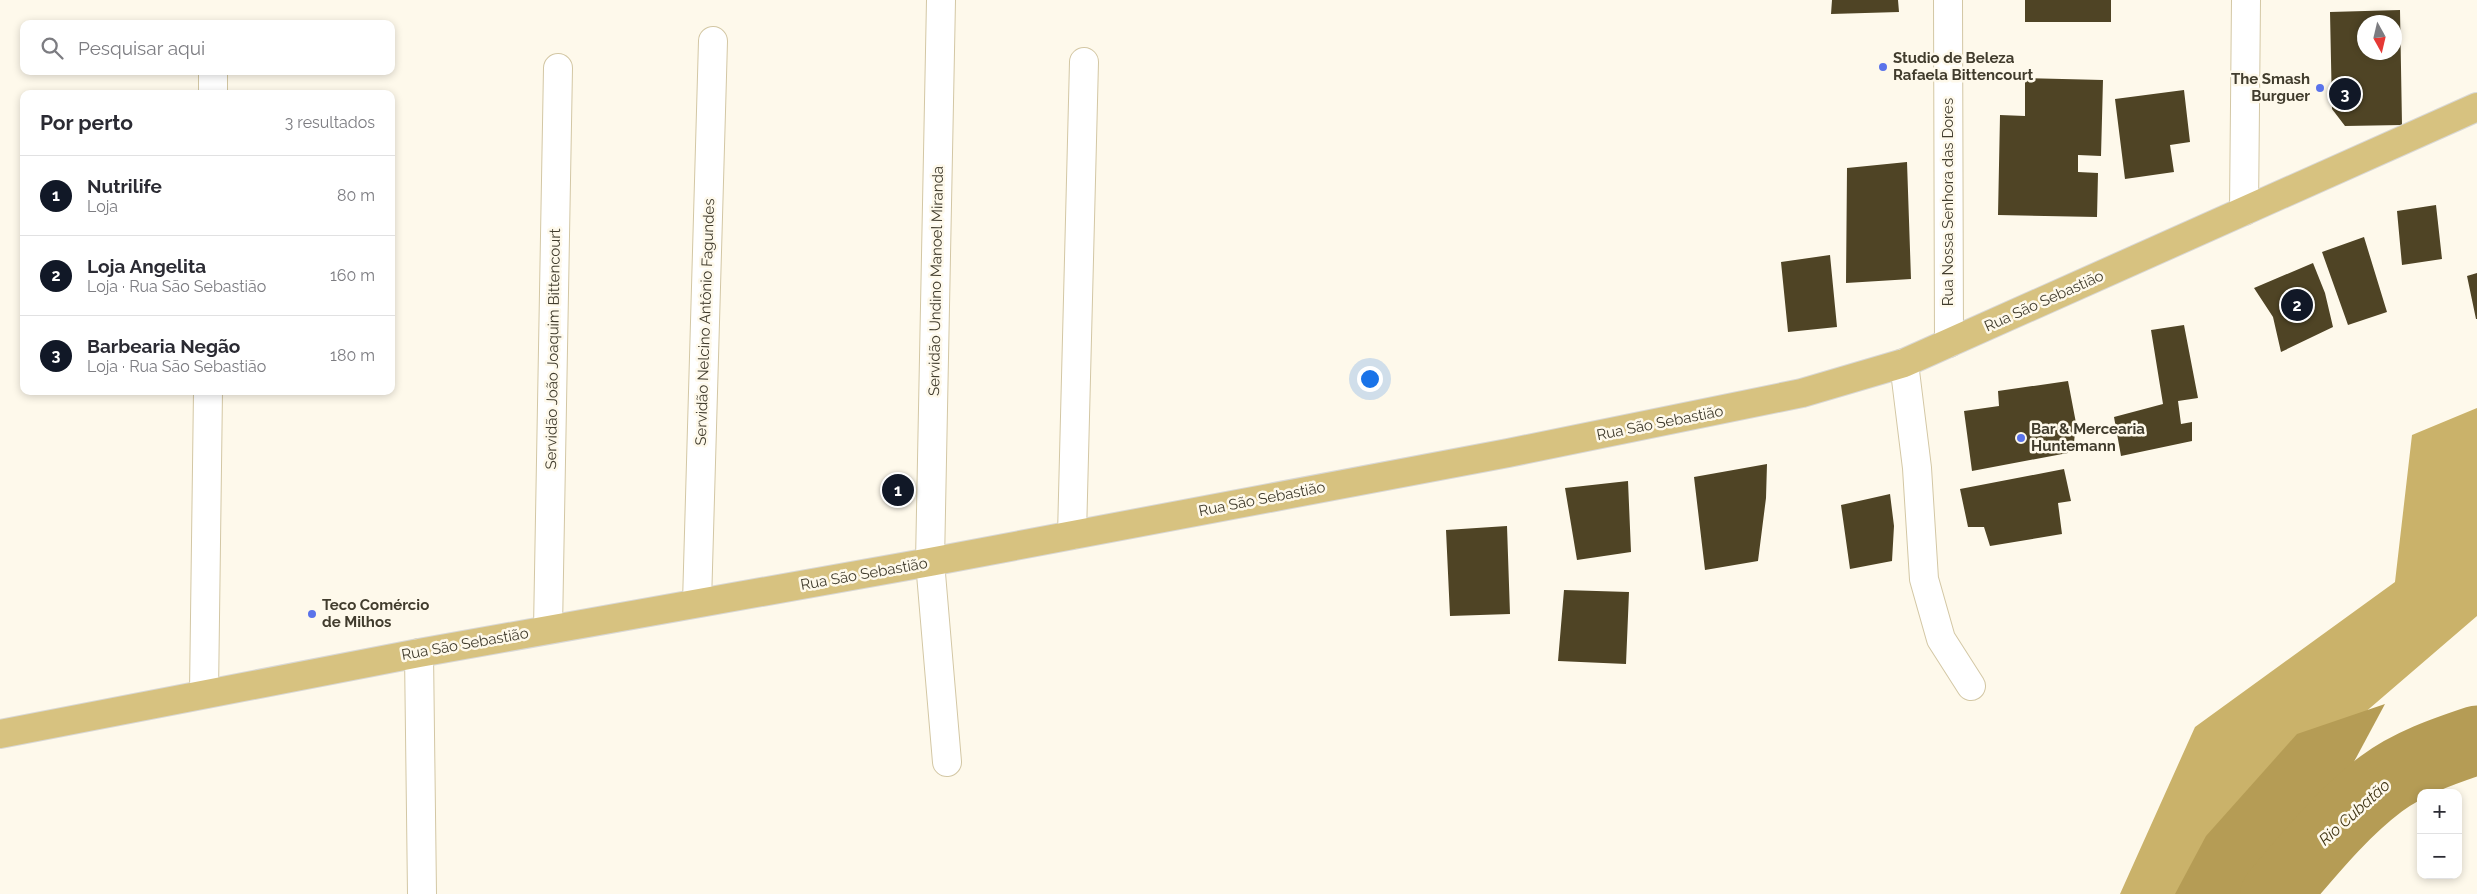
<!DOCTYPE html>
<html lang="pt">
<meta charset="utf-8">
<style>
body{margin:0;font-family:Raleway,sans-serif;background:#f2f2f3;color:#2b2b33}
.controls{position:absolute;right:15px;bottom:15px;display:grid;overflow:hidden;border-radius:10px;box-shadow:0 2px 8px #0003}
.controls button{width:45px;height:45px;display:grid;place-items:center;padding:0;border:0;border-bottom:1px solid #e1e1e2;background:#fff;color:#2b2b33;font:25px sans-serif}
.compass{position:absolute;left:2357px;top:15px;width:45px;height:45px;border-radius:50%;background:#fff;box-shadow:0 2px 8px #0003;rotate:172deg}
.you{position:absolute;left:1369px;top:378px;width:18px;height:18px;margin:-12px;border:4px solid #fff;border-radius:50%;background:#1a73e8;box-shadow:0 0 0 8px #1a73e833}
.badge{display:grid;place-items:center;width:32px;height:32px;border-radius:50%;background:#111827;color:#fff;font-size:16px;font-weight:700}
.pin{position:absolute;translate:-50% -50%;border:2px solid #fff;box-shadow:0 1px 5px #0006}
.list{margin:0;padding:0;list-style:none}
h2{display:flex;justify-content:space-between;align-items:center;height:65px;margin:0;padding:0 20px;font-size:21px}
h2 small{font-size:16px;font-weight:400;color:#7c7c81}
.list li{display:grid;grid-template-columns:32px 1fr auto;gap:15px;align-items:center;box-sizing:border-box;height:80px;padding:0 20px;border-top:1px solid #e1e1e2}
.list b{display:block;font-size:19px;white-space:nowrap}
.list p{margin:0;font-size:16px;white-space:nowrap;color:#7c7c81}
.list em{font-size:16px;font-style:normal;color:#7c7c81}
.icon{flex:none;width:28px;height:28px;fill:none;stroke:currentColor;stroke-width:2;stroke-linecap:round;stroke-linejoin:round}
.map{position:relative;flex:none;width:2477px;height:894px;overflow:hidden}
.search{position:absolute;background:#fff;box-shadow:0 2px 8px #0003;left:20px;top:20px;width:375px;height:55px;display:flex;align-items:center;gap:12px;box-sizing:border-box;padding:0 18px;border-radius:10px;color:#7c7c81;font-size:19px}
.panel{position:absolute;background:#fff;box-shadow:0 2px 8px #0003;left:20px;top:90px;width:375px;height:305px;border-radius:10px}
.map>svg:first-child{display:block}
</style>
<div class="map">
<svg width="2477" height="894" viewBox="0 0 2477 894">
<rect width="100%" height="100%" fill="#fef9eb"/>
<path fill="#cab26a" d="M 2477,408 L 2477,616 L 2227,831 L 2188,894 L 2120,894 L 2195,727 L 2395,582 L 2412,435 Z"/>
<path fill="#b59c55" d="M 2385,704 L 2283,894 L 2175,894 L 2206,836 L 2297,734 Z"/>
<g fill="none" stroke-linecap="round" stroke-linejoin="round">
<path stroke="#b59c55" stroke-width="69" d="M 2275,894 C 2308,856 2340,815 2381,784 C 2409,763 2444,751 2477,740"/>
</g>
<path fill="#4f4425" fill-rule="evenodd" d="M 1832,0 L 1898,0 L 1899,12 L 1831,14 Z
M 2025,0 L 2111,0 L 2111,22 L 2025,22 Z
M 2400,10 L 2402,125 L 2345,126 L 2332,109 L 2330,12 ZM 2364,22 L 2394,22 L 2394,52 L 2364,52 Z
M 2025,78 L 2103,80 L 2101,156 L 2078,155 L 2078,172 L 2098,173 L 2097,217 L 1998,215 L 2000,115 L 2025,116 Z
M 2184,90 L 2190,142 L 2170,145 L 2174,172 L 2125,179 L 2115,99 Z
M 1907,162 L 1911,279 L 1846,283 L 1847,168 Z
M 2436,205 L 2442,259 L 2402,265 L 2397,211 Z
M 2364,237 L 2387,312 L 2348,325 L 2322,252 Z
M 1830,255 L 1837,327 L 1788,332 L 1781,262 Z
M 2313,263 L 2325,293 L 2333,327 L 2281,352 L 2273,317 L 2254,288 Z
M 2477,273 L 2477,319 L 2476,319 L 2467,276 Z
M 2184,325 L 2198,398 L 2178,401 L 2181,424 L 2192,422 L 2192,441 L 2121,456 L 2114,417 L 2163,404 L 2151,330 Z
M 2068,381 L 2076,423 L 2073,452 L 1972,471 L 1964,411 L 1999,406 L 1998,391 Z
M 1767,464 L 1766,498 L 1758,561 L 1705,570 L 1694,477 Z
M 2064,469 L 2071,501 L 2058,503 L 2062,534 L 1990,546 L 1984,527 L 1968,527 L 1960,489 Z
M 1628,481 L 1631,552 L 1577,560 L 1565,488 Z
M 1890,494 L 1894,526 L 1892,561 L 1850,569 L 1841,505 Z
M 1507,526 L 1510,614 L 1450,616 L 1446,530 Z
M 1564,590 L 1629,592 L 1626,664 L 1558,661 Z"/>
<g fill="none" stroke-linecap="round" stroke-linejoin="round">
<g stroke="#d3c7a4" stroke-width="30">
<path id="minor" d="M 941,0 L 930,562 L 947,762
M 1948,0 L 1949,343
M 213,94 L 213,71
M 2244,211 L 2246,0
M 1904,363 L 1917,468 L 1924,579 L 1941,639 L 1971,686
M 1072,535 L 1084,62
M 697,603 L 713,41
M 548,629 L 558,68
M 419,653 L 422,894
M 204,693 L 208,391"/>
</g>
<g stroke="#d9d8d5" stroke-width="30">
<path id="major" d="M 0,734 L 419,653 L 930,562 L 1508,453 L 1802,393 L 1904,363 L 2477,107"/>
</g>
<use href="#minor" stroke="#fff" stroke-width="28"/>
<use href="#major" stroke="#d7c280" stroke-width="28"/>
</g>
<g fill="#5a73ea" stroke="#fef9eb" stroke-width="2">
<circle cx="1883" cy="67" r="5"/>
<circle cx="2320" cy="88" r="5"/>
<circle cx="2021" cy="438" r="5"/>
<circle cx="312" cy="614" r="5"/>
</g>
<g text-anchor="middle" stroke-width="5" stroke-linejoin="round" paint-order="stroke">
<g font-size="15" font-weight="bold" fill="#413c2d" stroke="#fef9eb" text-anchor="start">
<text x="1893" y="63">Studio de Beleza<tspan x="1893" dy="17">Rafaela Bittencourt</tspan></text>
<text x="2310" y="84" text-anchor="end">The Smash<tspan x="2310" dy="17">Burguer</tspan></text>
<text x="2031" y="434">Bar &amp; Mercearia<tspan x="2031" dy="17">Huntemann</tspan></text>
<text x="322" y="610">Teco Comércio<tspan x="322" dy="17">de Milhos</tspan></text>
</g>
<g font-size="15" fill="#413c2d" stroke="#fef9eb">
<text transform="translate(1948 202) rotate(-90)" y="5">Rua Nossa Senhora das Dores</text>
<text transform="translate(936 281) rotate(-89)" y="5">Servidão Undino Manoel Miranda</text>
<text transform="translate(2044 301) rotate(-24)" y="5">Rua São Sebastião</text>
<text transform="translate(705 322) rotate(-88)" y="5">Servidão Nelcino Antônio Fagundes</text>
<text transform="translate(553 349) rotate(-89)" y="5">Servidão João Joaquim Bittencourt</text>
<text transform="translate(1660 423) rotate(-11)" y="5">Rua São Sebastião</text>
<text transform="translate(1262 499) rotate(-11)" y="5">Rua São Sebastião</text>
<text transform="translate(864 574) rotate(-10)" y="5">Rua São Sebastião</text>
<text transform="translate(465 644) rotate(-10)" y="5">Rua São Sebastião</text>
</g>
<g font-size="16" font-style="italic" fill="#403515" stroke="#fef9eb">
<text transform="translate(2354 812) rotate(-42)" y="6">Rio Cubatão</text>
</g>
</g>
</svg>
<div class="controls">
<button>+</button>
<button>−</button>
</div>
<svg class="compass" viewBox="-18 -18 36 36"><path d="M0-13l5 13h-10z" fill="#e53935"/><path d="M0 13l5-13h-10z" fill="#7c7c81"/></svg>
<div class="you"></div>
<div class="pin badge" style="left:898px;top:490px">1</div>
<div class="pin badge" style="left:2297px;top:305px">2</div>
<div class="pin badge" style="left:2345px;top:94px">3</div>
<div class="search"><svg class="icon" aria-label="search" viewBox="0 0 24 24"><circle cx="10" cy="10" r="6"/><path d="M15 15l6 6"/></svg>Pesquisar aqui</div>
<section class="panel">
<h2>Por perto<small>3 resultados</small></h2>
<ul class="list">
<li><span class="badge">1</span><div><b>Nutrilife</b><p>Loja</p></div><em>80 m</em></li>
<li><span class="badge">2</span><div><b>Loja Angelita</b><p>Loja · Rua São Sebastião</p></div><em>160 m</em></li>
<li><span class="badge">3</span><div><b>Barbearia Negão</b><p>Loja · Rua São Sebastião</p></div><em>180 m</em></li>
</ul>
</section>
</div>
